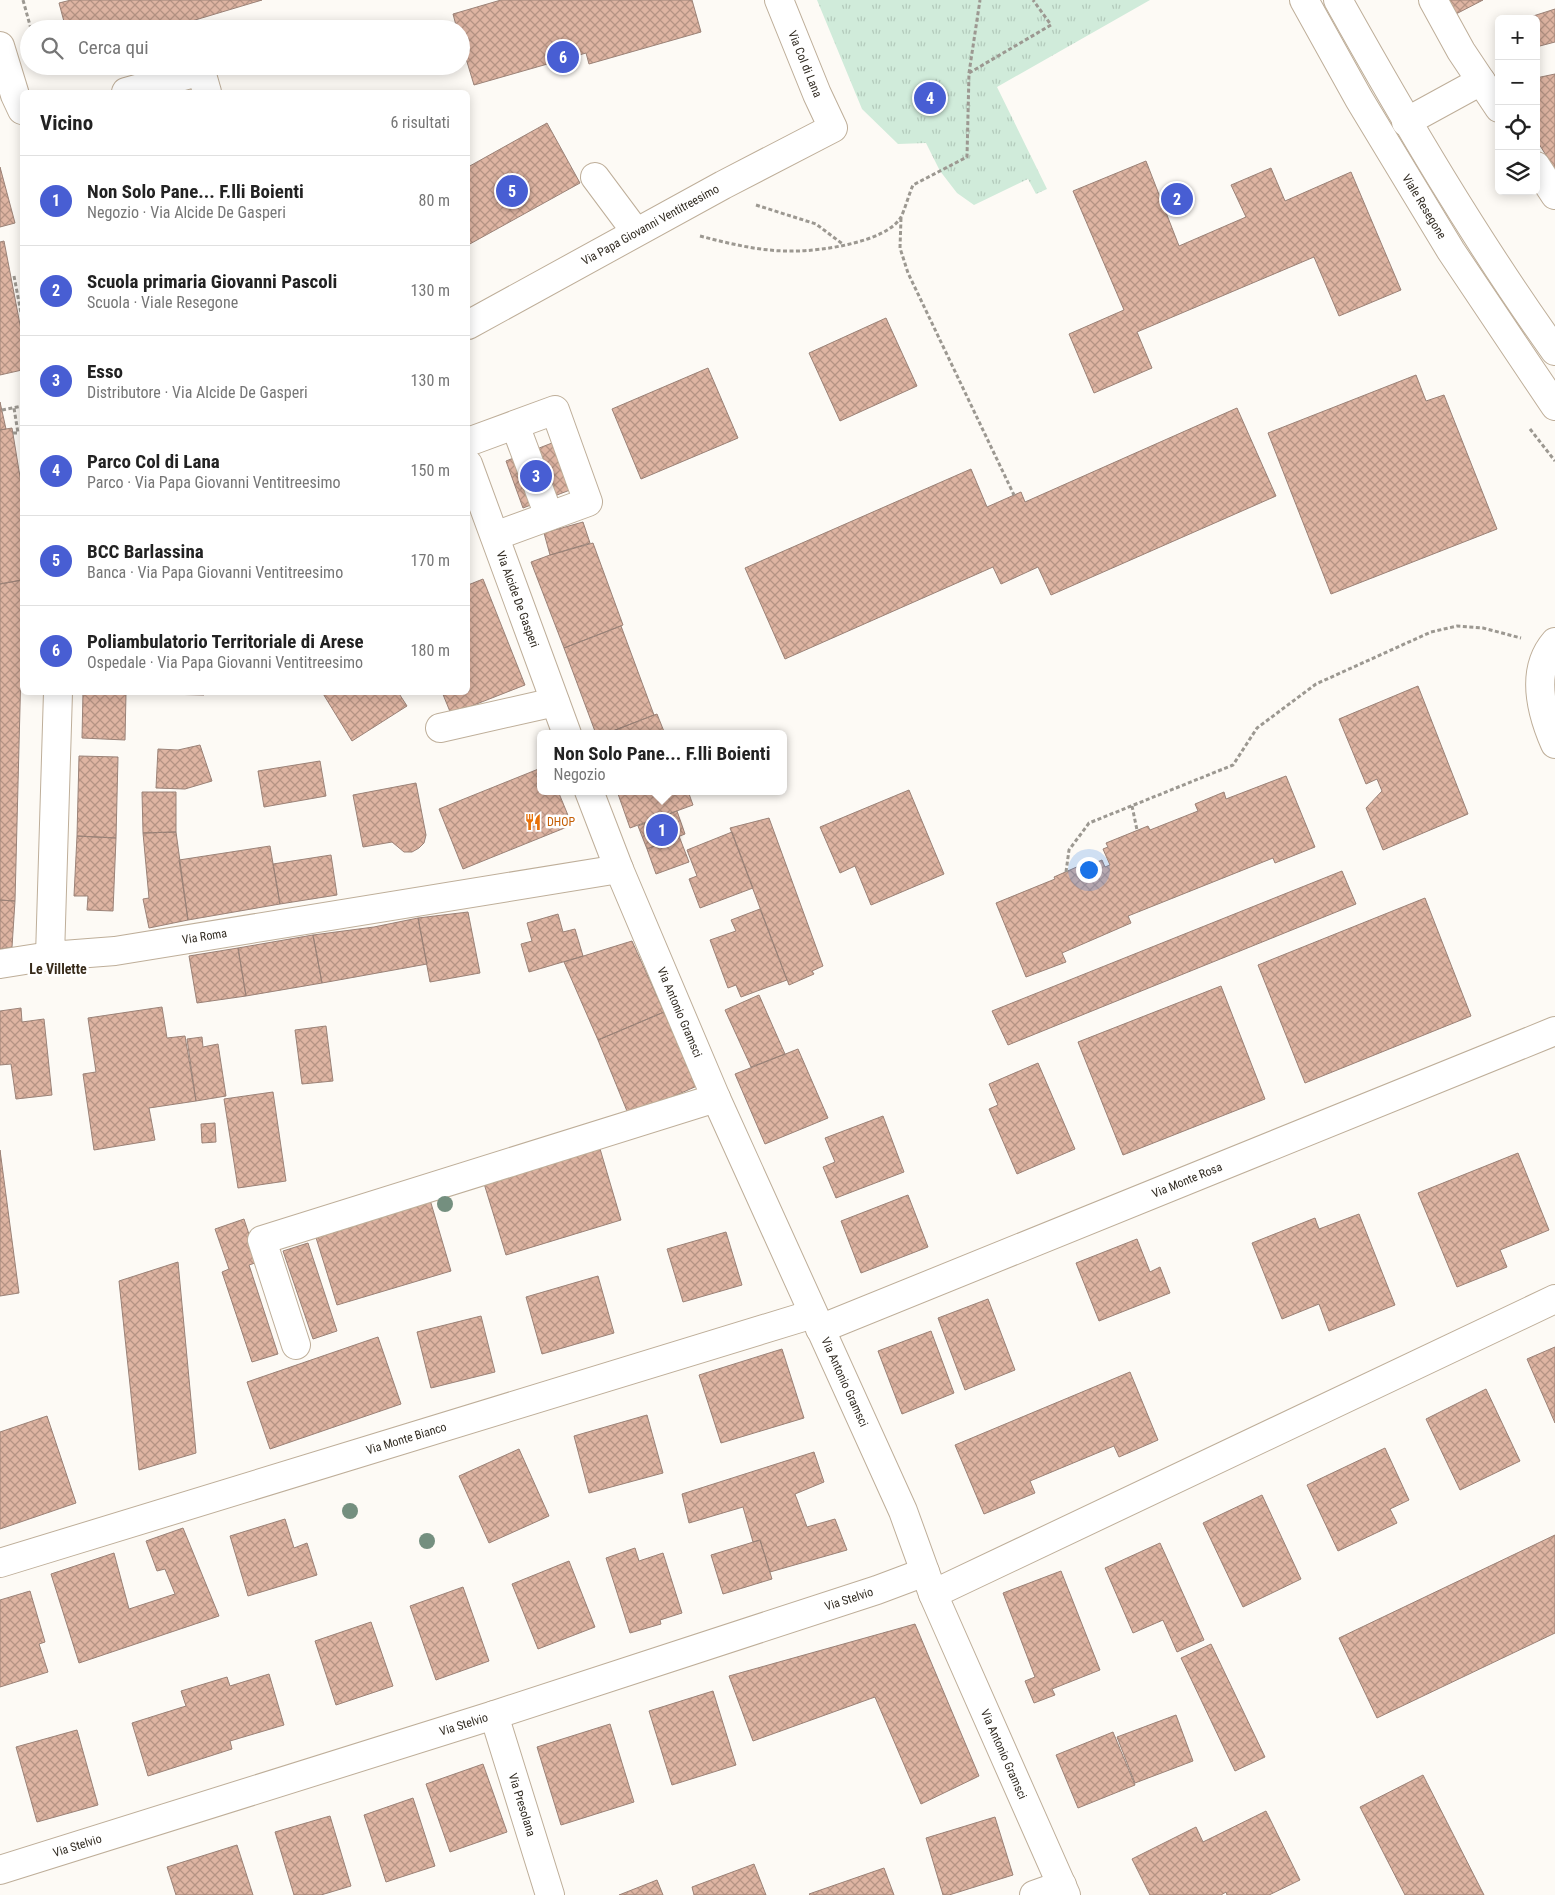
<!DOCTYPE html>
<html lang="it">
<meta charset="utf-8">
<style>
body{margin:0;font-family:"Roboto Condensed",sans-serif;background:#f2f2f2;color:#222}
.controls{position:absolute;right:15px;top:15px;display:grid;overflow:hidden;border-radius:8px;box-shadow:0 2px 12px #0003}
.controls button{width:45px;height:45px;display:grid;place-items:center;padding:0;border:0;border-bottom:1px solid #e0e0e0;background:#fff;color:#222;font:25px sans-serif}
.you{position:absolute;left:1088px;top:869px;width:18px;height:18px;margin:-12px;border:4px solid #fff;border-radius:50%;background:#1a73e8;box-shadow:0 0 0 8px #1a73e833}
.badge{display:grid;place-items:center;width:32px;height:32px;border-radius:50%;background:#485ed3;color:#fff;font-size:16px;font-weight:700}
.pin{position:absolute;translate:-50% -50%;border:2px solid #fff;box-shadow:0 1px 5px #0006}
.popup{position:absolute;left:537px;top:730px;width:250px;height:65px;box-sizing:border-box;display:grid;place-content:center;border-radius:8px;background:#fff;filter:drop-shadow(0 1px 4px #0005);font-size:16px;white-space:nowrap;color:#767676}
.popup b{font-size:19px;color:#222}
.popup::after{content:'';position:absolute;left:50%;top:100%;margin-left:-10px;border:10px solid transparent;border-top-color:#fff}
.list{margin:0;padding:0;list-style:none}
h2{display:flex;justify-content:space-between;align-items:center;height:65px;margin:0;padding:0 20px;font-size:21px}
h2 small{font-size:16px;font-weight:400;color:#767676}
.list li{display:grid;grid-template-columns:32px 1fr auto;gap:15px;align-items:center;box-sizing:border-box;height:90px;padding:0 20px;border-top:1px solid #e0e0e0}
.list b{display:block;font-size:19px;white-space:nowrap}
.list p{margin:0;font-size:16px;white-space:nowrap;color:#767676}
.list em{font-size:16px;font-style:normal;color:#767676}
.icon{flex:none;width:28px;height:28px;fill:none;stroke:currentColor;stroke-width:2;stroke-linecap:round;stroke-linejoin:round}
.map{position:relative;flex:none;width:1555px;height:1895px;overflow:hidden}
.search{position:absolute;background:#fff;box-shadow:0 2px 12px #0003;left:20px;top:20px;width:450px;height:55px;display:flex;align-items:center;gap:12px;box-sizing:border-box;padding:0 18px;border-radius:28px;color:#767676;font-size:19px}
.panel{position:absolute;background:#fff;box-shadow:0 2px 12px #0003;left:20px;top:90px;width:450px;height:605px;border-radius:8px}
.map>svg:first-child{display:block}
</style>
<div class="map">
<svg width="1555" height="1895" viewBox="0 0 1555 1895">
<defs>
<pattern id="park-tufts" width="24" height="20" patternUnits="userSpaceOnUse" patternTransform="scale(1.25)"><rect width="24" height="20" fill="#d0ebda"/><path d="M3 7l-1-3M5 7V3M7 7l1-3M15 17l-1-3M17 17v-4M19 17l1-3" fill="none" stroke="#b3cabb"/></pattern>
<pattern id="building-cross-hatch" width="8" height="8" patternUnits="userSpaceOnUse" patternTransform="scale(1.25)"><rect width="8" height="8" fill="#deb4a2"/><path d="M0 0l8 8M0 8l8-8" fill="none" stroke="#b59384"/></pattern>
</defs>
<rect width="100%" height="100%" fill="#fdfaf5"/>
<path fill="url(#park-tufts)" d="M 817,0 L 1150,0 L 997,87 L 1047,189 L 1036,194 L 1028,179 L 974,205 L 957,193 L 940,171 L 926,143 L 898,144 L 862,109 Z"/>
<path fill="url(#building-cross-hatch)" stroke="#9b8277" d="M 71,0 L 262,0 L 165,29 L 66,29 L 59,3 Z
M 501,0 L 692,0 L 701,32 L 589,64 L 586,53 L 474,85 L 461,42 L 461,29 L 457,29 L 453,14 Z
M 1446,0 L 1483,0 L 1454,15 Z
M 1555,9 L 1555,42 L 1536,47 L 1536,19 L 1527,18 Z
M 1555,74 L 1555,170 L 1536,139 L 1536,78 Z
M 547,123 L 580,183 L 468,245 L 468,167 Z
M 1146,161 L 1179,246 L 1246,217 L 1231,185 L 1271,168 L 1285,201 L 1351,172 L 1401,290 L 1339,316 L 1314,257 L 1137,332 L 1152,368 L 1094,393 L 1069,334 L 1124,310 L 1073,191 Z
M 0,167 L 15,223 L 0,227 Z
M 4,241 L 22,335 L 22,370 L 0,375 L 0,242 Z
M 886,318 L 917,386 L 840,421 L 809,353 Z
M 708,368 L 738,438 L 641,479 L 612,409 Z
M 1416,375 L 1426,401 L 1444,395 L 1497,529 L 1331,594 L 1268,433 Z
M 0,402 L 6,429 L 0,430 Z
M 1237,408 L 1276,496 L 1051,595 L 1038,567 L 1001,584 L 993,567 L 785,659 L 745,568 L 971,469 L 987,507 L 1021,492 L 1025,502 Z
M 12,428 L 22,489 L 22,580 L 0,584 L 0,430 Z
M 552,443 L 570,490 L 523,508 L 506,461 Z
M 583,522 L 590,543 L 550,555 L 544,533 Z
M 593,543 L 623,625 L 564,648 L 531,562 L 550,555 Z
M 483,579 L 525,685 L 451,714 L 442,692 L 468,692 L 468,585 Z
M 22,580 L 22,630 L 15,901 L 0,900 L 0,584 Z
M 621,626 L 654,715 L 605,734 L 596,734 L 564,648 Z
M 1418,686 L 1468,814 L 1383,850 L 1366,808 L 1382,791 L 1377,779 L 1366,784 L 1339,719 Z
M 83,692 L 205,692 L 204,695 L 126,693 L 125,740 L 82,738 Z
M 322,692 L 398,692 L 407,706 L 352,741 Z
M 657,714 L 665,734 L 605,734 L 654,715 Z
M 200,745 L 212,781 L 185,789 L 156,788 L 158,749 L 178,750 Z
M 79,756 L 118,757 L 116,838 L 77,836 Z
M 320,761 L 326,796 L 264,807 L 258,771 Z
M 541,768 L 541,791 L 558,791 L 572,825 L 463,869 L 439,809 Z
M 1286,776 L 1315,847 L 1275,863 L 1273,858 L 1128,916 L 1131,923 L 1062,953 L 1066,962 L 1026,977 L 996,903 L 1055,879 L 1054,877 L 1079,866 L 1080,869 L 1102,860 L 1105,867 L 1110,865 L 1103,849 L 1108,847 L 1106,843 L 1148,826 L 1150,830 L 1198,811 L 1195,804 L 1224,792 L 1226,799 Z
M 416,783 L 426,835 L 424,843 L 419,848 L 412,852 L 404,852 L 392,842 L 363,847 L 353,795 Z
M 909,790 L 944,874 L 871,905 L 855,866 L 840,873 L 820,827 Z
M 617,791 L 688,791 L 693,805 L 630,828 Z
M 142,792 L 176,792 L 176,832 L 143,833 Z
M 677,811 L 685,834 L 647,849 L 638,826 Z
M 769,818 L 823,966 L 812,971 L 814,974 L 789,985 L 730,828 Z
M 176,832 L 188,920 L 149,928 L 143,899 L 149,898 L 143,833 Z
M 732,832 L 753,888 L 700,908 L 689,879 L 697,876 L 687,850 Z
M 77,836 L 116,838 L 113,911 L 87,910 L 88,896 L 74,896 Z
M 679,836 L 689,862 L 656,874 L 647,849 Z
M 270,846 L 280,904 L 188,920 L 179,860 Z
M 331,855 L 337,895 L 280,904 L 273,864 Z
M 1342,871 L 1356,904 L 1008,1045 L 992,1011 Z
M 1425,898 L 1471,1016 L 1305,1083 L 1258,965 Z
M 0,900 L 15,901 L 12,947 L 0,949 Z
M 760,909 L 787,980 L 741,997 L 736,985 L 728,988 L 710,940 L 736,931 L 731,920 Z
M 468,912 L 480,973 L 430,982 L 418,918 Z
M 558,914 L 563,932 L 575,929 L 583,956 L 529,972 L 521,944 L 532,941 L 527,923 Z
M 418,918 L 427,964 L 322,983 L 313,935 L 374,927 Z
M 313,935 L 322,983 L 246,996 L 238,948 Z
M 632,941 L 664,1012 L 598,1040 L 564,962 Z
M 238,948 L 246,996 L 197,1003 L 189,956 Z
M 1221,986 L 1265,1099 L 1123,1155 L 1078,1042 Z
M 759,995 L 785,1054 L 751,1067 L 725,1010 Z
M 162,1007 L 167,1038 L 185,1036 L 196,1101 L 149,1108 L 155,1140 L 94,1150 L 83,1074 L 96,1072 L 88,1018 Z
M 21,1008 L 22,1022 L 44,1019 L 52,1095 L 16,1099 L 11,1064 L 0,1065 L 0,1011 Z
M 664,1012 L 697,1086 L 629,1116 L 598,1040 Z
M 326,1026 L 333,1081 L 302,1084 L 295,1030 Z
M 202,1037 L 203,1047 L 218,1044 L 226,1096 L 196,1101 L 187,1039 Z
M 798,1049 L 828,1118 L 765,1144 L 735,1074 Z
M 1038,1063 L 1075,1149 L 1017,1174 L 989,1109 L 998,1105 L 989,1084 Z
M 273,1092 L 286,1181 L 238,1188 L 224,1099 Z
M 883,1116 L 904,1172 L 836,1198 L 823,1167 L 835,1162 L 825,1138 Z
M 215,1123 L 216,1142 L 202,1143 L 201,1124 Z
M 598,1142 L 621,1220 L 506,1255 L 482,1177 Z
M 0,1150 L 19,1293 L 0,1296 Z
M 1518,1153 L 1549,1230 L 1500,1250 L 1507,1267 L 1457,1287 L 1418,1193 Z
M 428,1193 L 451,1271 L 337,1305 L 313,1228 Z
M 908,1195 L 928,1247 L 861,1273 L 841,1221 Z
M 1359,1214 L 1395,1305 L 1329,1331 L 1319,1304 L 1282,1319 L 1252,1243 L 1315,1218 L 1319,1229 Z
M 244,1219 L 258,1262 L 249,1265 L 278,1354 L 252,1362 L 222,1272 L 229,1269 L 215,1229 Z
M 726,1232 L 742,1285 L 683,1302 L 667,1249 Z
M 1137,1239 L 1150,1272 L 1160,1267 L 1170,1293 L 1099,1321 L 1076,1263 Z
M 308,1243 L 337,1331 L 313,1339 L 283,1251 Z
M 178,1262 L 196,1453 L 139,1470 L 119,1281 Z
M 598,1276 L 614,1333 L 542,1354 L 526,1297 Z
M 988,1299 L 1015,1370 L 965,1390 L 938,1318 Z
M 481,1316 L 495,1372 L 431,1388 L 417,1332 Z
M 931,1331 L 954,1393 L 902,1414 L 878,1351 Z
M 378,1337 L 401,1404 L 270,1449 L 247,1382 Z
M 1555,1347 L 1555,1423 L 1527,1359 Z
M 782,1349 L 804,1418 L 721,1443 L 699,1375 Z
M 1130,1372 L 1158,1440 L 1119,1457 L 1114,1446 L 1030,1481 L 1035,1493 L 984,1514 L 955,1445 Z
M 1486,1389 L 1520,1461 L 1460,1490 L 1426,1419 Z
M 647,1415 L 663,1473 L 589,1493 L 574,1436 Z
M 47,1416 L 76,1503 L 0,1529 L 0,1432 Z
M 1385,1448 L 1409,1500 L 1390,1509 L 1397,1523 L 1338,1551 L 1307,1485 Z
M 519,1449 L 549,1516 L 489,1543 L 459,1476 Z
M 814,1452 L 824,1482 L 795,1494 L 807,1527 L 835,1519 L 847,1550 L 770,1572 L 760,1540 L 753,1542 L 743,1507 L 689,1523 L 682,1494 Z
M 1262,1495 L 1301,1579 L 1243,1607 L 1203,1523 Z
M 285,1519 L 294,1548 L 307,1543 L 317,1575 L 248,1596 L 230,1536 Z
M 183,1528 L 219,1616 L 79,1663 L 51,1574 L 114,1553 L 129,1609 L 175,1594 L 165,1569 L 157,1571 L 146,1541 Z
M 1555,1535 L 1555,1633 L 1377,1718 L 1339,1638 Z
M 760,1540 L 772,1579 L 723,1594 L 711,1555 Z
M 1160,1543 L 1204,1640 L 1177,1652 L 1163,1620 L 1133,1633 L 1105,1568 Z
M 635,1548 L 639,1561 L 663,1553 L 682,1613 L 660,1620 L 661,1624 L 630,1633 L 606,1558 Z
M 569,1561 L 595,1627 L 538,1649 L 512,1584 Z
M 1061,1571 L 1100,1670 L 1052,1689 L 1055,1695 L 1034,1703 L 1025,1681 L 1035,1677 L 1003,1593 Z
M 463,1587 L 489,1661 L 436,1680 L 410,1606 Z
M 30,1591 L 45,1642 L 39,1644 L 48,1672 L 0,1687 L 0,1600 Z
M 371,1622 L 393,1686 L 336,1705 L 315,1641 Z
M 915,1624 L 979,1776 L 921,1804 L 875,1697 L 753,1741 L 729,1676 Z
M 1211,1644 L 1265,1757 L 1235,1771 L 1181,1658 Z
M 269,1674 L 284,1725 L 230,1741 L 232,1749 L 148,1776 L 132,1723 L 186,1706 L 181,1691 L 227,1677 L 230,1686 Z
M 713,1691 L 736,1765 L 672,1785 L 649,1711 Z
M 1176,1715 L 1193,1761 L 1135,1783 L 1117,1737 Z
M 610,1724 L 634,1802 L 561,1825 L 537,1747 Z
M 77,1730 L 98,1805 L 37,1822 L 16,1747 Z
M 1113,1732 L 1135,1785 L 1078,1808 L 1056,1755 Z
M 483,1764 L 507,1832 L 450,1852 L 426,1784 Z
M 1423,1775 L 1484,1895 L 1405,1895 L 1360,1807 Z
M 413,1798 L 435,1866 L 386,1882 L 364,1815 Z
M 1266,1811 L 1300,1880 L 1269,1895 L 1227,1895 L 1226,1892 L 1221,1895 L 1150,1895 L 1132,1859 L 1196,1827 L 1203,1842 Z
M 330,1816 L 351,1886 L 321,1895 L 294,1895 L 275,1832 Z
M 995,1817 L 1013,1875 L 949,1895 L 943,1895 L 926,1838 Z
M 237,1845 L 253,1895 L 176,1895 L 167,1867 Z
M 754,1864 L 766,1895 L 694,1895 L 692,1887 Z
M 884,1868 L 894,1895 L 810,1895 L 809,1894 Z
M 657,1880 L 663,1895 L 619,1895 Z"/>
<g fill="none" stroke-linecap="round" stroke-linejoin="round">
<g stroke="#beae99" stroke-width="30">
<g id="minor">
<path id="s1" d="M 1304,0 L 1359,99 L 1451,251 L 1555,406"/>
<path d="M 1338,0 C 1405,120 1475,239 1555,351"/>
<path d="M 1433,0 L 1461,51 L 1499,108"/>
<path d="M 0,46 L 15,95 L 22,110"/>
<path d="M 126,92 L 201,71 L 207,92"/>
<path d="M 1406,122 L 1481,81"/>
<path d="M 1536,166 L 1555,195"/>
<path d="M 595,177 L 636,232"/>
<path id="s2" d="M 468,325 L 723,185 L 833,128 L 817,94 L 779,0"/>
<path d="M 515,425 L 549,516"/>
<path d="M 468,442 L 555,410 L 588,502 L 495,536"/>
<path id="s3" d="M 468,464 L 567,734"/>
<path d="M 1555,642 C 1530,671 1541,712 1555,744"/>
<path id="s4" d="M 58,692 L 50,956 L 115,951 L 619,869"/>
<path d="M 440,728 L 555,702"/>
<path id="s5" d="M 589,791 L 619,869 L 716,1098 L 903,1511 L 933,1594 L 1066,1895"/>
<path d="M 0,964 L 50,956"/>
<path id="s6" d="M 820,1329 L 1555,1031"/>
<path d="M 296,1345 L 262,1240 L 716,1098"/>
<path id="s7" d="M 0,1563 L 813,1314"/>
<path d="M 933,1594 L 1555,1299"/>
<path id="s8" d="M 494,1715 L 550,1895"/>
<path id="s9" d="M 0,1870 L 494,1715 L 877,1590 L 925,1572"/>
<path d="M 1034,1895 L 1062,1885"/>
</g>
</g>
<path stroke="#9c9891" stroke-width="3" stroke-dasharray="4 2.5" stroke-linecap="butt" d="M 23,0 L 31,29
M 969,73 L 1051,25 L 1033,0
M 756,205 L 816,224 L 844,245
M 901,218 L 900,248 L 908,273 L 1014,495
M 700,236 C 731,244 763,252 795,251 C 821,251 887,242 901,217 C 905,209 909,194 913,185 L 967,157 L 969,73 L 980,0
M 14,276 L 22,318
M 2,410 L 22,406
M 1530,429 L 1555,461
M 13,433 L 18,433 L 14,408
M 1132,806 L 1137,830
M 1066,872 L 1069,850 L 1089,823 L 1233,765 L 1257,728 L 1316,684 L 1431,632 L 1457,626 L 1483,628 L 1521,638"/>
<use href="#minor" stroke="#fff" stroke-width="28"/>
</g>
<g fill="#748f7f">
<circle cx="445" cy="1204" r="8"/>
<circle cx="350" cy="1511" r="8"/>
<circle cx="427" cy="1541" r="8"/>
</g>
<defs>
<g id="restaurant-bare" transform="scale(1.35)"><path d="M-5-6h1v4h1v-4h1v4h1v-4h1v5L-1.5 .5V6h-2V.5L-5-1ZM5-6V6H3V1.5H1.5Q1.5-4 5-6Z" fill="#e8710a" stroke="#fff" stroke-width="2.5" paint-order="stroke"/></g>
</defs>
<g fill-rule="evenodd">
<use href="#restaurant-bare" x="533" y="822"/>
</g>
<g text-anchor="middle" stroke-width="5" stroke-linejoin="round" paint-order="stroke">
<g font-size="12" fill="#322c23" stroke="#fff">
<text transform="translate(805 64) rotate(68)" y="4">Via Col di Lana</text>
<text dy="4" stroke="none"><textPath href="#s1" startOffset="239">Viale Resegone</textPath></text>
<text dy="4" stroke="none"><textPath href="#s2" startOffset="208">Via Papa Giovanni Ventitreesimo</textPath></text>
<text dy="4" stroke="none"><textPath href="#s3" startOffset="144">Via Alcide De Gasperi</textPath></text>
<text dy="4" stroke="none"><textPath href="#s4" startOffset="420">Via Roma</textPath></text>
<text dy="4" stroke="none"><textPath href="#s5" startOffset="239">Via Antonio Gramsci</textPath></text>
<text dy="4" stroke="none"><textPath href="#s6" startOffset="396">Via Monte Rosa</textPath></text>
<text dy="4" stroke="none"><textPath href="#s5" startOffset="644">Via Antonio Gramsci</textPath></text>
<text dy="4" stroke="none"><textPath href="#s7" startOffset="425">Via Monte Bianco</textPath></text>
<text dy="4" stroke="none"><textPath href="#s9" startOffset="891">Via Stelvio</textPath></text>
<text dy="4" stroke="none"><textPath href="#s9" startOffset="486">Via Stelvio</textPath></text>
<text dy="4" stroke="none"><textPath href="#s5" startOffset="1049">Via Antonio Gramsci</textPath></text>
<text dy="4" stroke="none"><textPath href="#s8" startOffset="94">Via Presolana</textPath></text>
<text dy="4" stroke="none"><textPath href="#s9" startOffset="81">Via Stelvio</textPath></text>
</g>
<g font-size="12" fill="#c56008" stroke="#fff" text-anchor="start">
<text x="547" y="826">DHOP</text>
</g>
<g font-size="14" font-weight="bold" fill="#372a19" stroke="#fff">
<text x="58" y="974">Le Villette</text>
</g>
</g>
</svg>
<div class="controls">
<button>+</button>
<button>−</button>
<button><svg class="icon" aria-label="locate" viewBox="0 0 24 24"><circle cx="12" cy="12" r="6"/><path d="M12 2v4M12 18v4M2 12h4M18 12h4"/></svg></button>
<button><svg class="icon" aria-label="layers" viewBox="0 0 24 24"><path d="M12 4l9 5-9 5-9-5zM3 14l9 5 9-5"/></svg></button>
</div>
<div class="you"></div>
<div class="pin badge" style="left:662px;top:830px">1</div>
<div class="popup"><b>Non Solo Pane... F.lli Boienti</b>Negozio</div>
<div class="pin badge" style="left:1177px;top:199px">2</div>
<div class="pin badge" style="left:536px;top:476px">3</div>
<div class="pin badge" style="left:930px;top:98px">4</div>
<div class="pin badge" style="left:512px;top:191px">5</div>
<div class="pin badge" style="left:563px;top:57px">6</div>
<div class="search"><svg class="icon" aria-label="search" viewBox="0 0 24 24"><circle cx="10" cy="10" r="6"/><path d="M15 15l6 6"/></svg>Cerca qui</div>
<section class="panel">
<h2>Vicino<small>6 risultati</small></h2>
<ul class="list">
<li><span class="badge">1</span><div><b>Non Solo Pane... F.lli Boienti</b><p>Negozio · Via Alcide De Gasperi</p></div><em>80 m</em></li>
<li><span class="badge">2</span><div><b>Scuola primaria Giovanni Pascoli</b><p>Scuola · Viale Resegone</p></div><em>130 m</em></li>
<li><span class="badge">3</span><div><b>Esso</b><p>Distributore · Via Alcide De Gasperi</p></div><em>130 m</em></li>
<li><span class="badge">4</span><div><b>Parco Col di Lana</b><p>Parco · Via Papa Giovanni Ventitreesimo</p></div><em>150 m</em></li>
<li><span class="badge">5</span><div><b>BCC Barlassina</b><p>Banca · Via Papa Giovanni Ventitreesimo</p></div><em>170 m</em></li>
<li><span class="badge">6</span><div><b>Poliambulatorio Territoriale di Arese</b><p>Ospedale · Via Papa Giovanni Ventitreesimo</p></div><em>180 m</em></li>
</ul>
</section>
</div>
